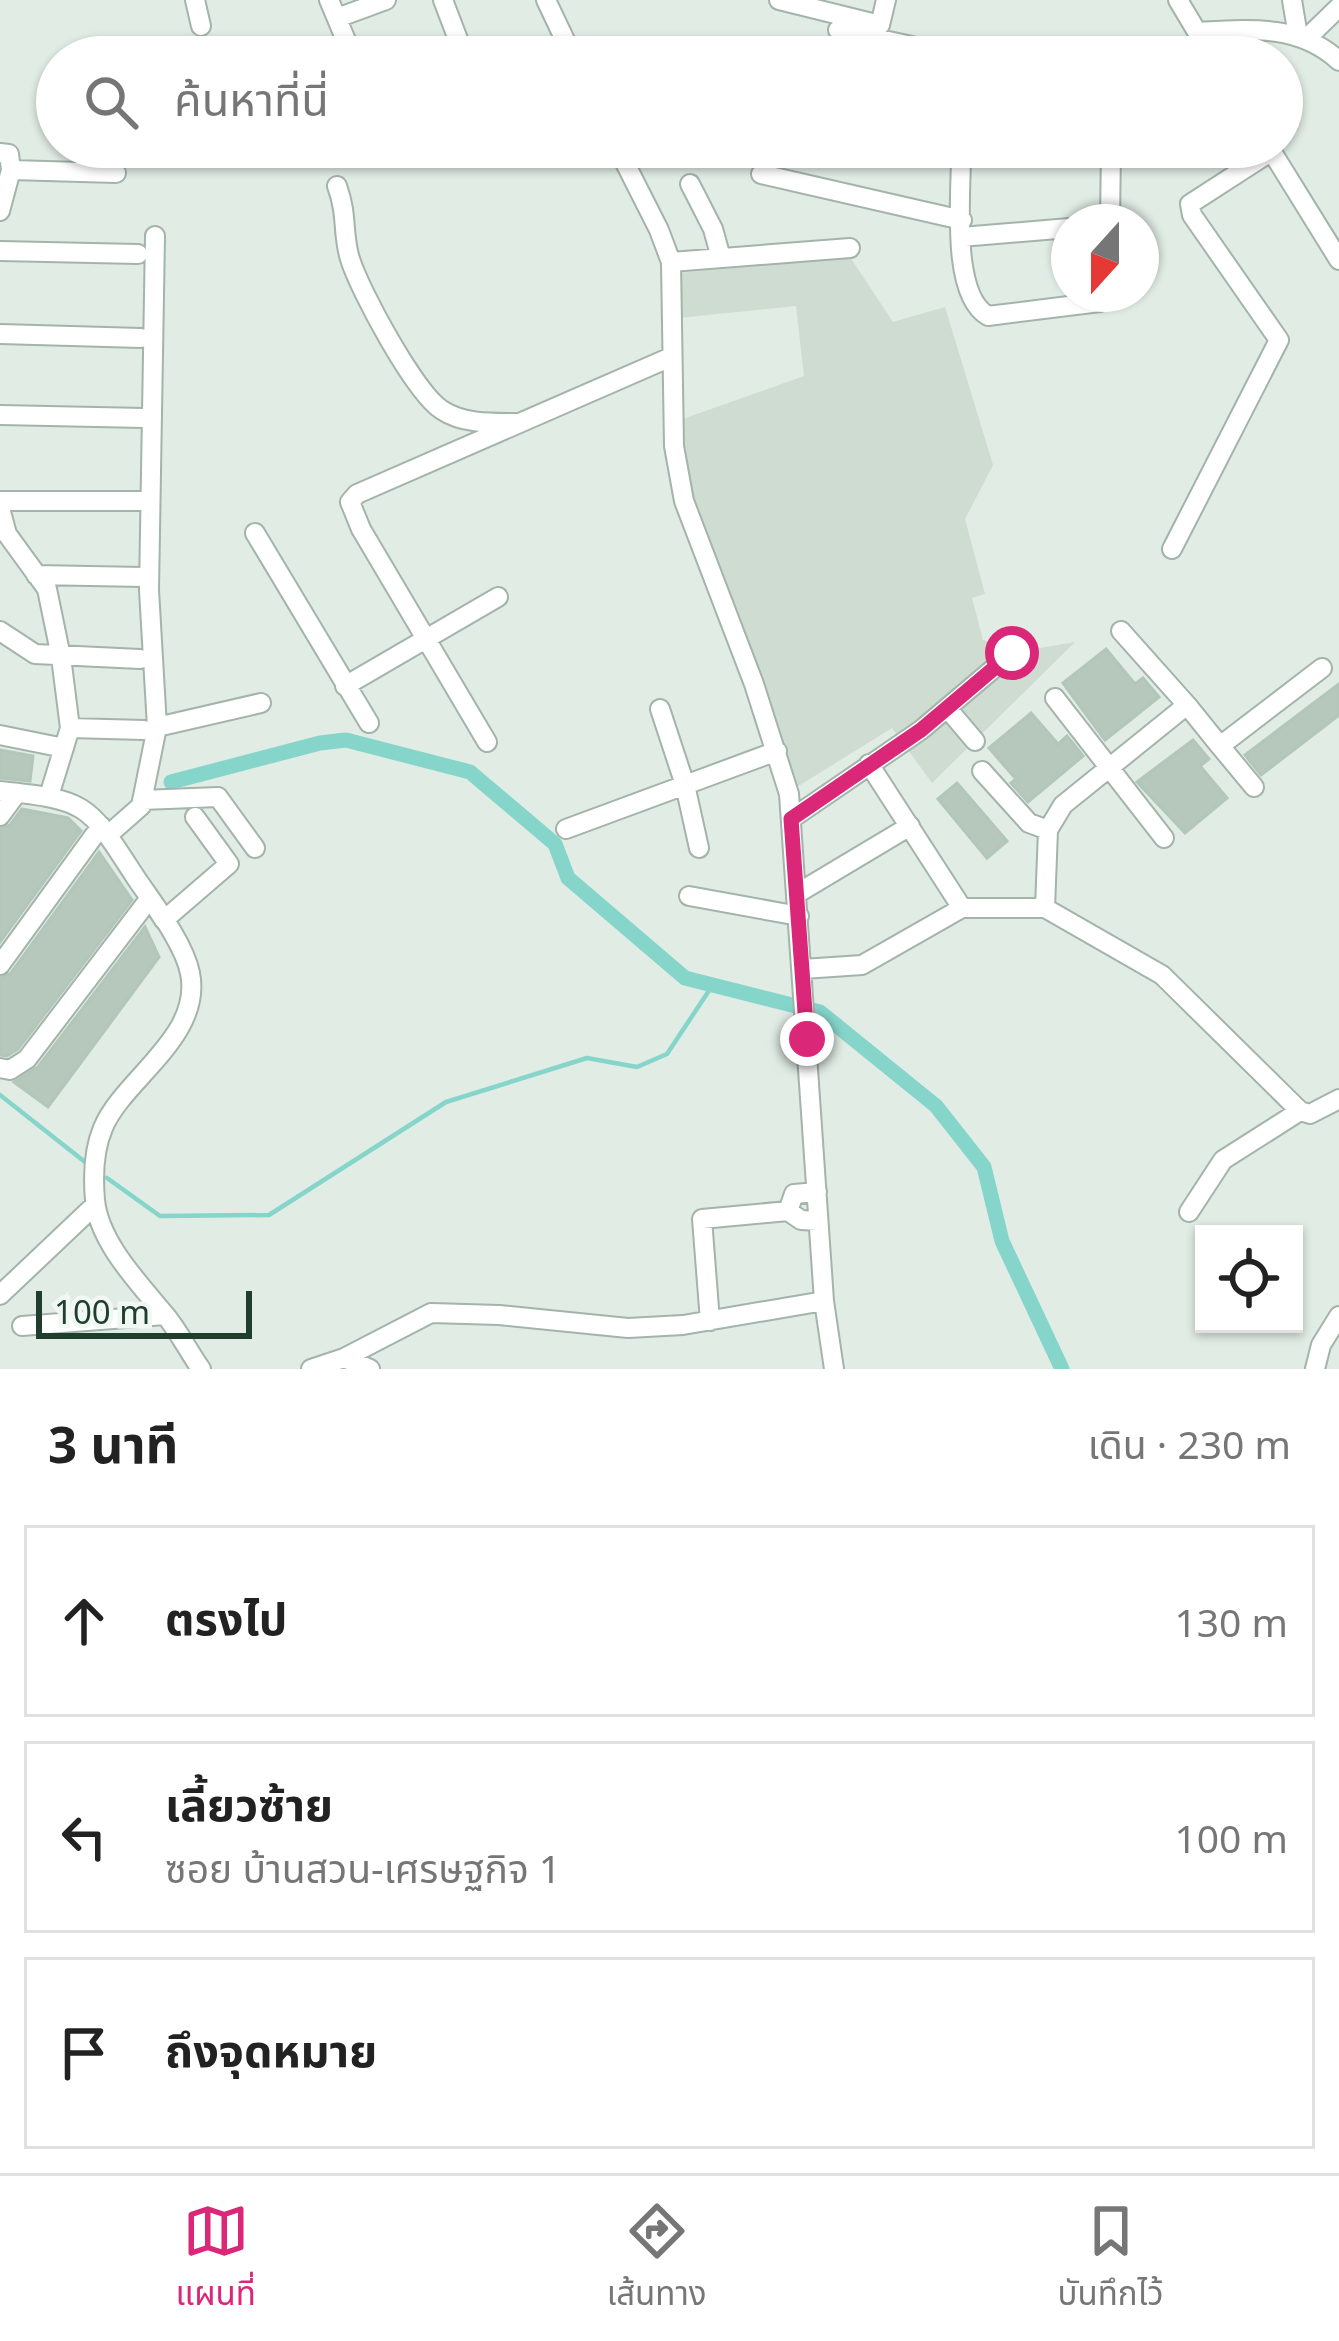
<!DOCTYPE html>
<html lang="th">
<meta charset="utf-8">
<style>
body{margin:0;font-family:"Noto Sans","Noto Sans Thai",sans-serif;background:#f2f2f2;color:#222}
.controls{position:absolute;right:36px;bottom:36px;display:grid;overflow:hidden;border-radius:0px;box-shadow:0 3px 9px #0004}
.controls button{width:108px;height:108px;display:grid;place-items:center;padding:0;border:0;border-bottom:3px solid #e0e0e0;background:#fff;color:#222;font:60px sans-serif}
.compass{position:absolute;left:1051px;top:204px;width:108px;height:108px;border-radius:50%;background:#fff;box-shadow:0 3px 9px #0004;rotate:201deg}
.scale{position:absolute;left:36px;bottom:30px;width:216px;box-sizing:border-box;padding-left:12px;border:6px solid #203e2e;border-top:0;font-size:33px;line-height:42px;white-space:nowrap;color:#203e2e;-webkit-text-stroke:9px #f1f8f3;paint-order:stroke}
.stop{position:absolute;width:36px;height:36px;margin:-27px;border:9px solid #db2777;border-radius:50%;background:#fff}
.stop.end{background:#db2777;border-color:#fff;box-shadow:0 3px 12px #0008}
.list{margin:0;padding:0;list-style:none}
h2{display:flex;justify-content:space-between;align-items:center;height:156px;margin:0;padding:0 48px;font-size:51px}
h2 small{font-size:39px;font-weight:400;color:#767676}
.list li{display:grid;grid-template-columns:78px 1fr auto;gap:36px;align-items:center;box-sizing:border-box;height:192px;margin:0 24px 24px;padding:0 24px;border:3px solid #e0e0e0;border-radius:0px}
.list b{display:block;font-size:45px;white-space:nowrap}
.list p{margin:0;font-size:39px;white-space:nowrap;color:#767676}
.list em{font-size:39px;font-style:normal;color:#767676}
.icon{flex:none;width:66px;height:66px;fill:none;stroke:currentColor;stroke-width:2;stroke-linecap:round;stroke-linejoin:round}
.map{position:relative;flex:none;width:1339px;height:1369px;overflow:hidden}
.search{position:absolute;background:#fff;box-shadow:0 3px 9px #0004;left:36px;right:36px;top:36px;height:132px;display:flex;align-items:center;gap:30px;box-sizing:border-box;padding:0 42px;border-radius:66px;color:#767676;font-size:45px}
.sheet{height:804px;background:#fff}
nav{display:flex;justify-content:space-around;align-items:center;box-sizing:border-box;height:168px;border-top:3px solid #e0e0e0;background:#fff;font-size:33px;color:#767676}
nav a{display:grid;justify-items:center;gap:6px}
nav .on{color:#db2777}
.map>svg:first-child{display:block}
</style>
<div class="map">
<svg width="1339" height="1369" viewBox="0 0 1339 1369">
<rect width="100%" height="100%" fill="#e0ece4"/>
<path fill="#cedcd2" d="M 850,257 L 893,322 L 945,307 L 993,465 L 965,519 L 985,594 L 972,598 L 983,640 L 1023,651 L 1075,642 L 932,783 L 892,728 L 792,790 L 690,503 L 680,420 L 804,376 L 796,306 L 678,318 L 678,273 Z"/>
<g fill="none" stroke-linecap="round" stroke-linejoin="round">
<path stroke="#85d5cb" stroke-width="4.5" d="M 0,1095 L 85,1162
M 107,1178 L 160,1216 L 269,1215 L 446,1102 L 587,1058 L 637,1067 L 667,1054 L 712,986"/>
<path stroke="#85d5cb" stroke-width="15" d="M 171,782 L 320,743 L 346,740 L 470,772 L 555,844 L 568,878 L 685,978 L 820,1012 L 936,1106 L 984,1167 L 1002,1241 L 1062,1369"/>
</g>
<path fill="#b6c7bc" stroke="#b2c6b9" stroke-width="3" d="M 1106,649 L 1135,684 L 1143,678 L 1159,697 L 1105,740 L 1063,683 Z
M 1339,684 L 1339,715 L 1261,775 L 1245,755 Z
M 1031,713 L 1058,744 L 1067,736 L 1083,756 L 1028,802 L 1011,783 L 1016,779 L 989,748 Z
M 1193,740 L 1209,759 L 1200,766 L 1227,798 L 1185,833 L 1137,782 Z
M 0,750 L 33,756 L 30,781 L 0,778 Z
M 957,783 L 1007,841 L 987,858 L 938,799 Z
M 22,809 L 68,818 L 81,831 L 0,942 L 0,829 L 10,825 Z
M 99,852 L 132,900 L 18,1049 L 7,1056 L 0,1055 L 0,978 L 11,973 Z
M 145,927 L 159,957 L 48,1107 L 14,1082 L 38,1067 Z"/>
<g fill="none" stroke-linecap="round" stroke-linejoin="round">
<g stroke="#a3b4aa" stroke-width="22">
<path id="minor" d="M 195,0 L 201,26
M 329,0 L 353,57
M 443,0 L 464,55 L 459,57
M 546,0 L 573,57
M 779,0 L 880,25 L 886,0
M 1178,0 L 1212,57
M 1292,0 L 1298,36
M 337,18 L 386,0
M 838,30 L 962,57
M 1198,32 C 1249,29 1299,24 1339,61
M 1306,39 L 1339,7
M 617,147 L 659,230 L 671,262 L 674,446 L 684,501 L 754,684 L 789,794 L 824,1301 L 834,1369
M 961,147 C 962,188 949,294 988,316 L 1100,302 L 1107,294
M 1269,147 L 1339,260
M 0,153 L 9,154 L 11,170 L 116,173
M 761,174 L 962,220
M 690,184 L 713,229 L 721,258
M 337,186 C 348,216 342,233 350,259 C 360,291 415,393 442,410 C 463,424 491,423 515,423
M 0,211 L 11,170
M 1110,222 L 1111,147
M 961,237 L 1069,228
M 0,251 L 138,254
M 671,262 L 850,248
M 0,334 L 141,338
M 0,415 L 144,418
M 0,501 L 145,501
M 0,508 L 7,534 L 47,589 L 61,657 L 70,728 L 49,796
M 255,533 L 369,723
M 1172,549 L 1279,340 L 1192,215 L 1190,204 L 1272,151
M 36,575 L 143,577
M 0,631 L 35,654 L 140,659
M 1121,631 L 1187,705
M 345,686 L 498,597
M 1055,698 L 1164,838
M 947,708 L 975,741
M 660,709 L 685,785 L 699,848
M 157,727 L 261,703
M 70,728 L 144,730
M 0,735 L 64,748
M 487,742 L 361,529 L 350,502 L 357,494 L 671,357
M 1220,746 L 1254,787
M 869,764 L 962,908
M 982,771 L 1029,823 L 1048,830 L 1045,908
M 0,791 C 89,800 88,804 136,878 C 153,903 184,943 190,973 C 203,1037 123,1079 103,1128 C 94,1149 93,1177 95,1200 C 99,1243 140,1284 166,1316 C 179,1332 189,1352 201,1369
M 142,800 L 218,797 L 255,848
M 0,816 L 17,793
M 791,819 L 921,730 L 1012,653
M 566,829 L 777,751
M 1048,830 L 1063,805 L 1187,705 L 1220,746 L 1322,668
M 108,835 L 141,806 L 157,727 L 149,590 L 155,236
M 798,893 L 910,826
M 689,896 L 799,916
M 0,965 L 101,826
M 803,969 L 862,965 L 962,908 L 1045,908 L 1162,975 L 1300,1111 L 1310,1114 L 1339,1099
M 0,1068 L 10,1070 L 27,1059 L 150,898 L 164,920 L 229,864 L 195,817
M 817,1192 L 794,1194 L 788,1211 L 801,1220 L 818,1221
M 1189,1212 L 1223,1160 L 1300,1111
M 0,1295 L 95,1205
M 710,1321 L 702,1219 L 788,1211
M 22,1326 L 165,1315
M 344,1358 L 370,1369
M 311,1369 L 344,1358 L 431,1313 L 499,1315 L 628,1328 L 683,1325 L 824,1301
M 1315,1369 L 1321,1345 L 1339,1316"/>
</g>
<use href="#minor" stroke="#fff" stroke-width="18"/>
</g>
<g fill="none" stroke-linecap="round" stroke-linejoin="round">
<path stroke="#db2777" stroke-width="15" d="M 807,1039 L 791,819 L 921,730 L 1012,653"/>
</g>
</svg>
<div class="controls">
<button><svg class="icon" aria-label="locate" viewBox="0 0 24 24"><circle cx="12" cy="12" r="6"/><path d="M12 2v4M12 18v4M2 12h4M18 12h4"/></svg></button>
</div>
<svg class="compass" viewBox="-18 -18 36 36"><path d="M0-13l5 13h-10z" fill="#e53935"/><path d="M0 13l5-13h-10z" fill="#767676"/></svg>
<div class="scale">100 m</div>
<div class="stop" style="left:1012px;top:653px"></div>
<div class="stop end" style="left:807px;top:1039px"></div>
<div class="search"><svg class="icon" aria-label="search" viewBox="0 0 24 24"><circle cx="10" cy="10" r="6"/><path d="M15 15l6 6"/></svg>ค้นหาที่นี่</div>
</div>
<section class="sheet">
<h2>3 นาที<small>เดิน · 230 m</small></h2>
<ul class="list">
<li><svg class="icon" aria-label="ahead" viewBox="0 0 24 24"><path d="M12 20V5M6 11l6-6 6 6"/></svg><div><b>ตรงไป</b></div><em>130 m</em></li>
<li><svg class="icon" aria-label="left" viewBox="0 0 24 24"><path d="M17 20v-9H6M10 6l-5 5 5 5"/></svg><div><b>เลี้ยวซ้าย</b><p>ซอย บ้านสวน-เศรษฐกิจ 1</p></div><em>100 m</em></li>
<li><svg class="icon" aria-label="arrive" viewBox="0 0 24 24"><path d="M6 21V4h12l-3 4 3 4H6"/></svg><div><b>ถึงจุดหมาย</b></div></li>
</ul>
</section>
<nav>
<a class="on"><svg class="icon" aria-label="map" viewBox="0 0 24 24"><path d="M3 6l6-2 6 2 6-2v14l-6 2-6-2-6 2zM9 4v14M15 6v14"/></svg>แผนที่</a>
<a><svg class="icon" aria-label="directions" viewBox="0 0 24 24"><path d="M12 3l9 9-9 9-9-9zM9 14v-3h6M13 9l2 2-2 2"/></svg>เส้นทาง</a>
<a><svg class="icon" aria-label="saved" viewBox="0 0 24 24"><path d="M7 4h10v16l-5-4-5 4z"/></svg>บันทึกไว้</a>
</nav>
